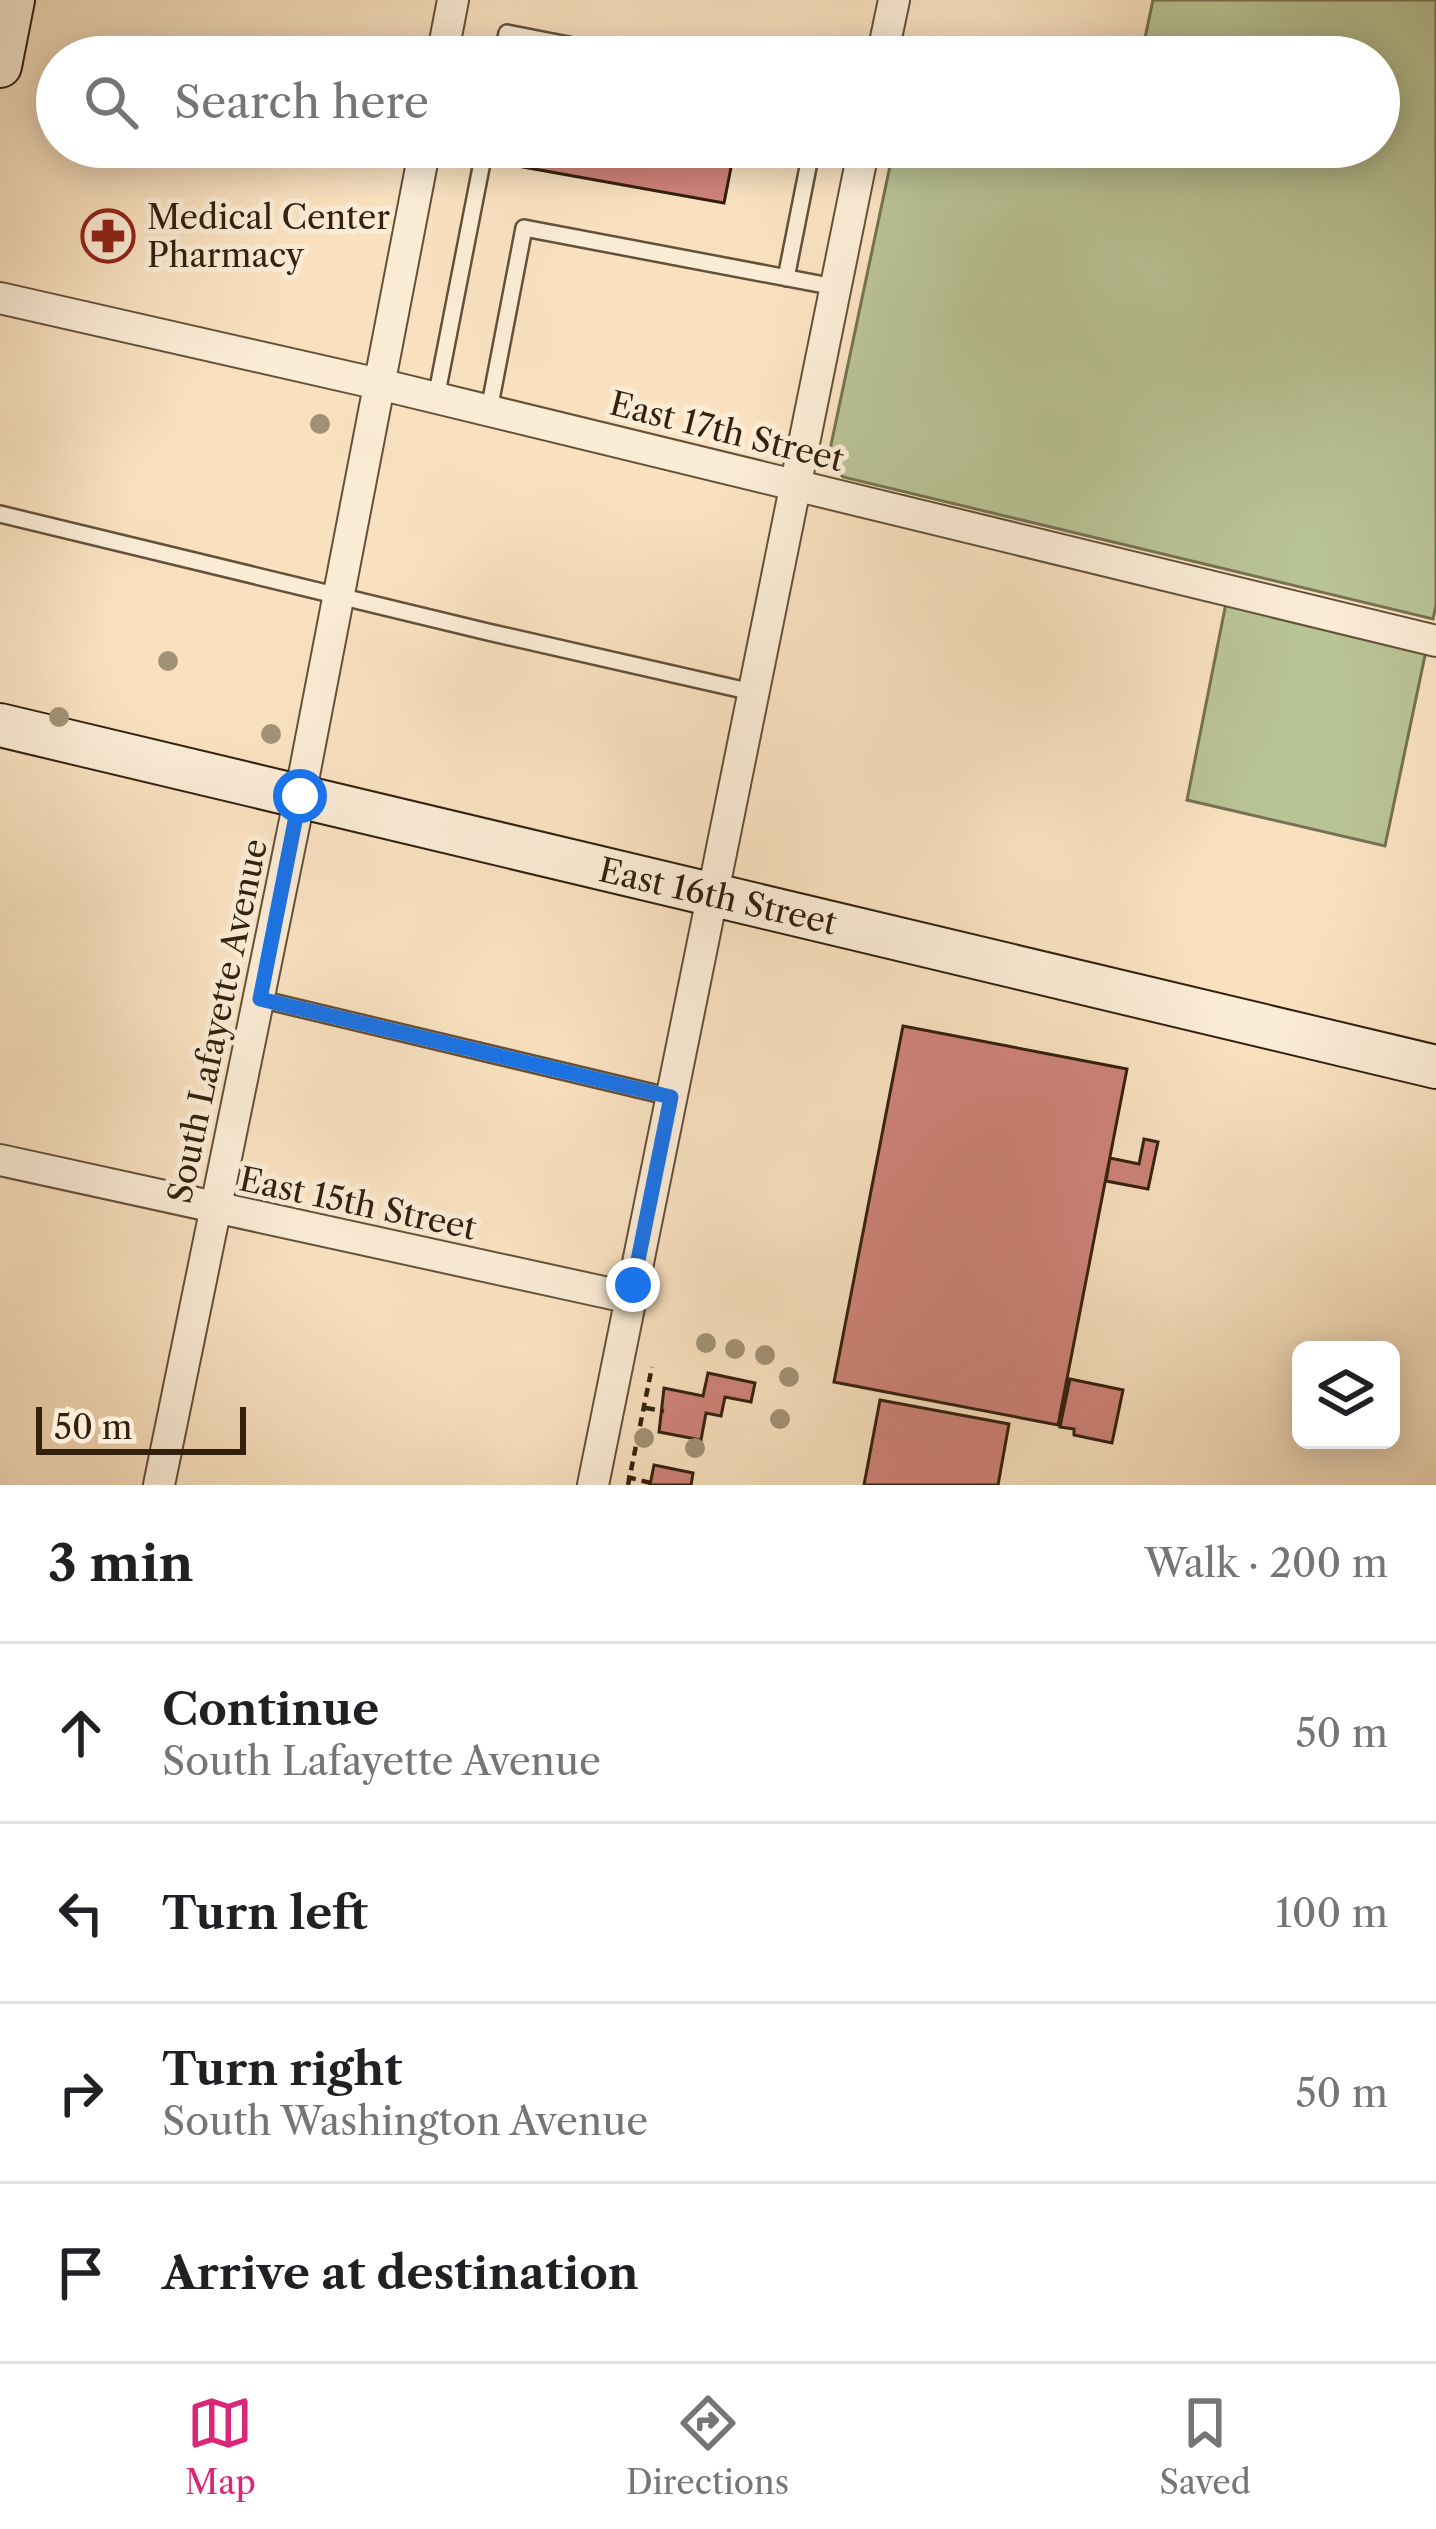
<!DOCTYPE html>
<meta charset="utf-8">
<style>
body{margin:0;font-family:"Libre Caslon Text",serif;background:#f2f2f2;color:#202124}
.controls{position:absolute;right:36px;bottom:36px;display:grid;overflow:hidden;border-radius:18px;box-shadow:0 6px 30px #0003}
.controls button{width:108px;height:108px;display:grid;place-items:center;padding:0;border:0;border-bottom:3px solid #e0e0e0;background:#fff;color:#202124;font:60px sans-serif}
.scale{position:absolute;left:36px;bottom:30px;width:210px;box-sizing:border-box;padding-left:12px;border:6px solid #33210e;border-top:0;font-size:33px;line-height:42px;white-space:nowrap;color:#33210e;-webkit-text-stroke:9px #fbecd6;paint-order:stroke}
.stop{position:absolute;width:36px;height:36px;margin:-27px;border:9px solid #1a73e8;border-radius:50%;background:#fff}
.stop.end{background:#1a73e8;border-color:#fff;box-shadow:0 3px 12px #0008}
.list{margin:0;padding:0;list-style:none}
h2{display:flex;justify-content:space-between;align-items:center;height:156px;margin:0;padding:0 48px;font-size:51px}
h2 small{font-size:39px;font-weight:400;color:#757577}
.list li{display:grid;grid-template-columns:78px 1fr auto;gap:36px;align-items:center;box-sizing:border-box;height:180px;padding:0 48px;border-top:3px solid #e0e0e0}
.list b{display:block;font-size:45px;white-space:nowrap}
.list p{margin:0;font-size:39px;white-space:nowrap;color:#757577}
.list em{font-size:39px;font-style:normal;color:#757577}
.icon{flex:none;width:66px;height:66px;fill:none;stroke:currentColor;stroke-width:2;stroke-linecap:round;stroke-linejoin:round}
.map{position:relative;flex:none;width:1436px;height:1485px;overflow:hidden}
.search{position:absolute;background:#fff;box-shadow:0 6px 30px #0003;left:36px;right:36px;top:36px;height:132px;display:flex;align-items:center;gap:30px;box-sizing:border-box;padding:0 42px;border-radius:66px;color:#757577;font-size:45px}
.sheet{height:876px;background:#fff}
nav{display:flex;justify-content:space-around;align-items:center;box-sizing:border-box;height:168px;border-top:3px solid #e0e0e0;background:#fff;font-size:33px;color:#757577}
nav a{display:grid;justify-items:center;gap:6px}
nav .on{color:#db2777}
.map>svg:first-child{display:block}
</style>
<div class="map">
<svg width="1436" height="1485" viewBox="0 0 1436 1485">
<rect width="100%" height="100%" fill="#f9e1c0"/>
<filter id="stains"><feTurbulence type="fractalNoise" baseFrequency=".00167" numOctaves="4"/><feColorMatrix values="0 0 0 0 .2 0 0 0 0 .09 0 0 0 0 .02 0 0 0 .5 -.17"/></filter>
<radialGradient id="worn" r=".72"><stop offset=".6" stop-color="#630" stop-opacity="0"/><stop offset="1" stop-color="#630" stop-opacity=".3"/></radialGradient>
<path fill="#b9c496" stroke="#767252" stroke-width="3" d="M 1153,0 L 1436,0 L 1436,605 L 1433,619 L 843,477 L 828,459 L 894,147 L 1379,147 L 1379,57 L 1141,57 Z
M 1226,603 L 1427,646 L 1385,846 L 1187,800 Z"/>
<path fill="#cf8379" stroke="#33210e" stroke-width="3" d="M 527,147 L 735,147 L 724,203 L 523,167 Z
M 903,1026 L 1127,1069 L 1058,1425 L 834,1382 Z
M 1144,1139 L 1158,1142 L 1148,1189 L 1106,1181 L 1110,1158 L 1139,1164 Z
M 708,1373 L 755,1383 L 751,1402 L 725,1397 L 721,1416 L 706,1413 L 701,1440 L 659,1432 L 664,1388 L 703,1396 Z
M 1070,1379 L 1123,1390 L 1112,1443 L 1074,1435 L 1074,1429 L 1060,1427 Z
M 880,1400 L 1009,1424 L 998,1485 L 864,1485 Z
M 654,1465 L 693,1473 L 691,1485 L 650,1485 Z"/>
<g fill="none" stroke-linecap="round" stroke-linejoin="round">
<g stroke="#64513a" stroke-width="20">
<path id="service" d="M 502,57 L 507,33 L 629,57
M 786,278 L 812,147 L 862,157
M 436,398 L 485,147
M 489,410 L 524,228 L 835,287
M 0,514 L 488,632 L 752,692
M 260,999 L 671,1097"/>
</g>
<g stroke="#64513a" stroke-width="34">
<path id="minor" d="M 442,57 L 453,0
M 882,57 L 894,0
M 0,298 L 379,384 L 1436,641
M 0,1160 L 631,1298
M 159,1485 L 300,796 L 425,147
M 593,1485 L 864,147"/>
</g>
<g stroke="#33210e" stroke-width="46">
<path id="secondary" d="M 0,66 L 13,0
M 0,725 L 1436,1067"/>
</g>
<path stroke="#33210e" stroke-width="4.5" stroke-dasharray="9 6" stroke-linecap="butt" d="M 646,1408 L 664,1411
M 627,1477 L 651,1483
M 628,1485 L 652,1367"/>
<use href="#service" stroke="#fbecd6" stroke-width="15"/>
<use href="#minor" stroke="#fbecd6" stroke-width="30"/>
<use href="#secondary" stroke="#fbecd6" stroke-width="42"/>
</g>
<g fill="#a29275">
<circle cx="320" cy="424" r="10"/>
<circle cx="168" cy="661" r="10"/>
<circle cx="59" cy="717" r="10"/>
<circle cx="271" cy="734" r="10"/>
<circle cx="706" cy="1343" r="10"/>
<circle cx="735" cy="1349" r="10"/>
<circle cx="765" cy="1355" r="10"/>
<circle cx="789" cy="1377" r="10"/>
<circle cx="780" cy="1419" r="10"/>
<circle cx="644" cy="1438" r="10"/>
<circle cx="695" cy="1448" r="10"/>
</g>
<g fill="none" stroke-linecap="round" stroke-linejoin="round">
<path stroke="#1a73e8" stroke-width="15" d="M 300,796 L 260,999 L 671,1097 L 633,1285"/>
</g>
<defs>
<g id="pharmacy-ring" transform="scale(2.7)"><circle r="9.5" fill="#fbecd6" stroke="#8f2418" stroke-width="1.5"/><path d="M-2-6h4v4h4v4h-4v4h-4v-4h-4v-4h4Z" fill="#8f2418"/></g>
</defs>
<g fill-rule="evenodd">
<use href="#pharmacy-ring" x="108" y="236"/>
</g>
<g text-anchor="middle" stroke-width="10" stroke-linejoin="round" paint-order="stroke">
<g font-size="33" fill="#33210e" stroke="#fbecd6" text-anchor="start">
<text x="147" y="229">Medical Center<tspan x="147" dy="38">Pharmacy</tspan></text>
</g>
<g font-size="33" fill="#33210e" stroke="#fbecd6">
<text transform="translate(727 431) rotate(14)" y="12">East 17th Street</text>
<text transform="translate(718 896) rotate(13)" y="12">East 16th Street</text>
<text transform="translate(217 1021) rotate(-78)" y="12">South Lafayette Avenue</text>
<text transform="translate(358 1203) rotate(12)" y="12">East 15th Street</text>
</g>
</g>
<rect width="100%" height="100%" filter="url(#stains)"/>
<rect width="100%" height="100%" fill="url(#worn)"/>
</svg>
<div class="controls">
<button><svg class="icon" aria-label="layers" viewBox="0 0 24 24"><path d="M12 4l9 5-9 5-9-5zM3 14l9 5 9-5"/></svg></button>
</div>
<div class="scale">50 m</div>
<div class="stop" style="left:300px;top:796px"></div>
<div class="stop end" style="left:633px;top:1285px"></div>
<div class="search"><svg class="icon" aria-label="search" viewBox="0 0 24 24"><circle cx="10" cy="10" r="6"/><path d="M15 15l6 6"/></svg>Search here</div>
</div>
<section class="sheet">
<h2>3 min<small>Walk · 200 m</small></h2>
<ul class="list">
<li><svg class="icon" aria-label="ahead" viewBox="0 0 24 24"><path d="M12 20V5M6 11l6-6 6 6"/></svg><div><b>Continue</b><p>South Lafayette Avenue</p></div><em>50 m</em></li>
<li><svg class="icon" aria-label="left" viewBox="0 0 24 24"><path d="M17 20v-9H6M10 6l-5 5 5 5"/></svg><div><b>Turn left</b></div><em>100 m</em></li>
<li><svg class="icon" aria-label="right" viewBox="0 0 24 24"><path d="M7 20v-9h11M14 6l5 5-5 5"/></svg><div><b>Turn right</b><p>South Washington Avenue</p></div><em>50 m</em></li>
<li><svg class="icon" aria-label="arrive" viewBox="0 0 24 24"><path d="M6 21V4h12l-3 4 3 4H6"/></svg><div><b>Arrive at destination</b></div></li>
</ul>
</section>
<nav>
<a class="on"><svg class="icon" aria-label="map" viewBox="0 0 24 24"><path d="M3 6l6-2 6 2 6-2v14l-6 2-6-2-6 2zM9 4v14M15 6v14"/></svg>Map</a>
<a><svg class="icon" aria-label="directions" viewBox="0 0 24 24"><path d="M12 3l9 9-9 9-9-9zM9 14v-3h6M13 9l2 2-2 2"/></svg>Directions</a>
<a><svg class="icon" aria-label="saved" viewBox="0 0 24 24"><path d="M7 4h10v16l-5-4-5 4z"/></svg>Saved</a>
</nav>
